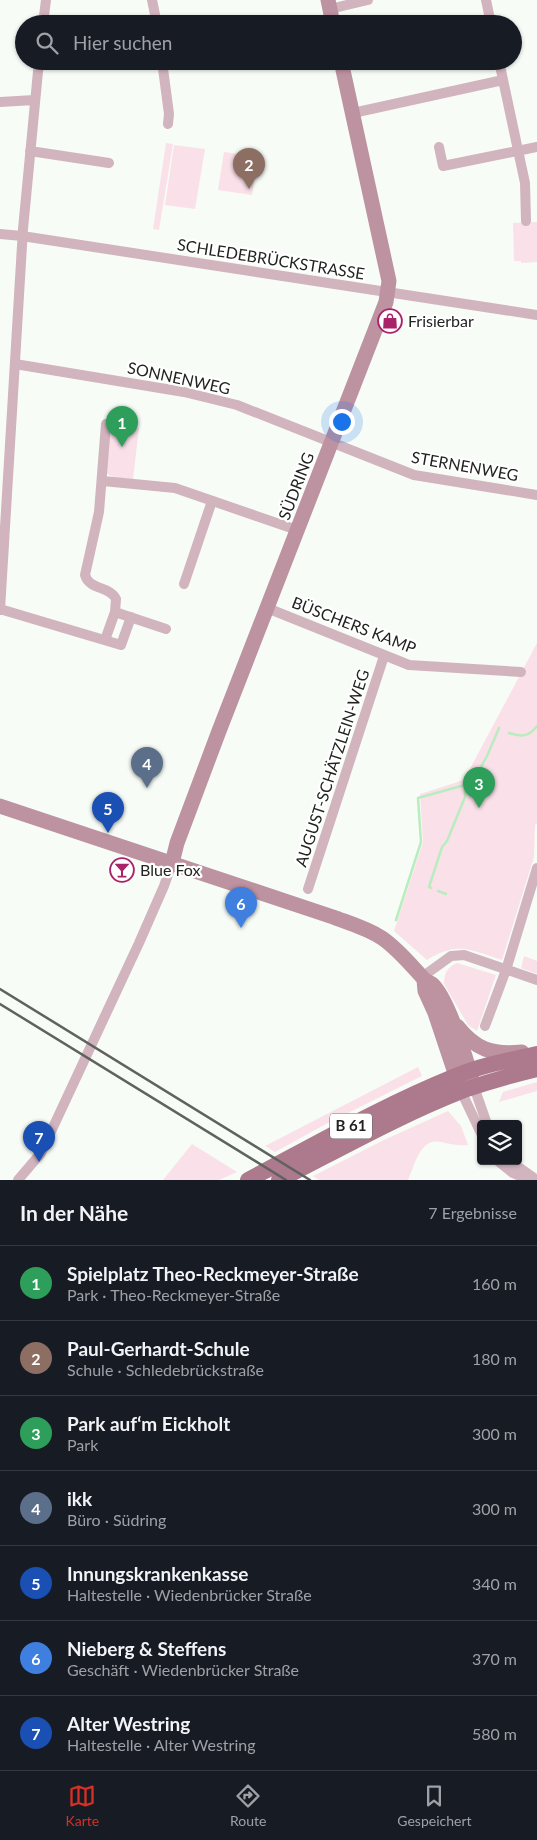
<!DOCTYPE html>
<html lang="de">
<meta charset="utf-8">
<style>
body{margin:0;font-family:Lato,sans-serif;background:#20242c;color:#f1f3f6}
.controls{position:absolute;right:15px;bottom:15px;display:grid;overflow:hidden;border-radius:5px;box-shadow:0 1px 4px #0004}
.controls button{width:45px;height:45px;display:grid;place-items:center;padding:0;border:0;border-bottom:1px solid #363941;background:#171b24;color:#f1f3f6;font:25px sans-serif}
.you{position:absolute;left:341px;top:421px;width:18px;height:18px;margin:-12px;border:4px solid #fff;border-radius:50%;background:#1a73e8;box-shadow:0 0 0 8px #1a73e833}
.badge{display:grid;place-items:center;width:32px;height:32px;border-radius:50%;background:#d93025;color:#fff;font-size:16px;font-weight:700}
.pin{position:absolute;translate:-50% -41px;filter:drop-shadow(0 1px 2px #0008)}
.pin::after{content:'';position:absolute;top:26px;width:18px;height:15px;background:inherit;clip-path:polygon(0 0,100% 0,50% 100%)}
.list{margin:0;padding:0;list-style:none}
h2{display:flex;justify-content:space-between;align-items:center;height:65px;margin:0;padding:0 20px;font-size:21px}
h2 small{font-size:16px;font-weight:400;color:#9ea1a6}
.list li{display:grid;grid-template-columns:32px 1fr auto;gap:15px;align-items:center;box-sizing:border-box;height:75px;padding:0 20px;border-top:1px solid #363941}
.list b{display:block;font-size:19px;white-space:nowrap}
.list p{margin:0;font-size:16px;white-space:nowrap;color:#9ea1a6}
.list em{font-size:16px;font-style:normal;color:#9ea1a6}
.icon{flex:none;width:28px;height:28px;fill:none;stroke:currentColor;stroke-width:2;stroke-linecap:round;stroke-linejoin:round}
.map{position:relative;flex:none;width:537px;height:1180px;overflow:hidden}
.search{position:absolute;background:#171b24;box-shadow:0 1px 4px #0004;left:15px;right:15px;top:15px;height:55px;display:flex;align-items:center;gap:12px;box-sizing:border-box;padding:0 18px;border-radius:28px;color:#9ea1a6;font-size:19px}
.sheet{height:590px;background:#171b24}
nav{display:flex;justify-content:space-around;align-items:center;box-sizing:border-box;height:70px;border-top:1px solid #363941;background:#171b24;font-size:14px;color:#9ea1a6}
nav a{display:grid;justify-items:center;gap:2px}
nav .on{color:#d93025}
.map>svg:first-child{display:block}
</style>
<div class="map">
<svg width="537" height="1180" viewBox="0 0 537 1180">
<rect width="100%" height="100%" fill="#f7fcf7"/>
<path fill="#fae0e9" d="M 166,143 L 173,144 L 159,230 L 153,229 Z
M 174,145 L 205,149 L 195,209 L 165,205 Z
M 224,152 L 245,155 L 245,159 L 257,161 L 252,195 L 218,190 Z
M 537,222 L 537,262 L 521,263 L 521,261 L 514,261 L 513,223 Z
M 109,424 L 139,428 L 133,479 C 124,478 110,479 105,471 Z
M 537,643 L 537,823 L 535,825 L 534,857 L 502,960 C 470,950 458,941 427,960 L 394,931 L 423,842 L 420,794 L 464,780 Z
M 524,956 L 537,961 L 537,974 L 521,968 Z
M 457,963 L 496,975 L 477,1031 L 468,1025 L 444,984 C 444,974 447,967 457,963 Z
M 418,1067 L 422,1076 L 326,1124 L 275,1152 L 265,1146 Z
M 537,1082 L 537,1091 L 499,1102 L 503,1092 Z
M 448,1111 L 461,1126 L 468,1145 C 459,1146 450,1144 441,1142 C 420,1137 415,1165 408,1180 L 319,1180 L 313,1176 L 384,1140 Z
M 192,1144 L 237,1172 L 219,1180 L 163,1180 Z"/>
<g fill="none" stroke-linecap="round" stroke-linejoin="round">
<path stroke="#b9ecbe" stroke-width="2.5" d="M 509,733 C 521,737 529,737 537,726
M 431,888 L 429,887 L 442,847 L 447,841 L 465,797 L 465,785
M 438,891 L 446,894
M 396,920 L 421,842 L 418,798 L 472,783 L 487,756 L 499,728"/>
<path stroke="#d2b4be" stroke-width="10" d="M 152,0 L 157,24
M 486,0 L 491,24
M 330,9 L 368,0
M 43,24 L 46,0
M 162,61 L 169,114 L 168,124
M 499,61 L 525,183 L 526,221
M 0,102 L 34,100
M 353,113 L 503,80
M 439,147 L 443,166 L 537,147
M 30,151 L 109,163
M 0,234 L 22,236 L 537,315
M 15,364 L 184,392 L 237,405 L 414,475 L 537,495
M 103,481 L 175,488 L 297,530
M 184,584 L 212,501
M 267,608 L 409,665 L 521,672
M 0,609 L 121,645 L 131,617
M 0,610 L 23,229 L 39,61
M 115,612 L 166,629
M 105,640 L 115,612 L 116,599 C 110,586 89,590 85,575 L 99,512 L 106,424
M 308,889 L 384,656
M 422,977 L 451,956 L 464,955 L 537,980
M 485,1026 L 506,970 L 537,868
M 474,1087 L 487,1124
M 461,1091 L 481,1133
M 498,1161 L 513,1173 L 529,1180
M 510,1161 L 537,1180
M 18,1180 L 41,1153 L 139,943 L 164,886 L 172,863"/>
<path stroke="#bd92a1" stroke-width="15" d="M 328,0 L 333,24
M 0,806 L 333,917 C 349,923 367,928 382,938 C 398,949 410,964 423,978 C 425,981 429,982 432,984 C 448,998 467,1061 473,1083
M 172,863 L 177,843 L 219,731 L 386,302 L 389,281 L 341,61
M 424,980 L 425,991 L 435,1013 L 460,1088
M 457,1026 C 476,1050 492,1055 522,1052"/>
<path stroke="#ad798c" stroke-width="16" d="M 248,1180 C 316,1144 384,1105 456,1076 C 482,1065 510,1060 537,1054
M 279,1180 C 340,1149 400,1115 464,1090 C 488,1082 512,1075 537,1069"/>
<path stroke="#606260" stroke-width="2.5" d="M 0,989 L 310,1180
M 0,1004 L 286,1180"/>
</g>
<defs>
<g id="shop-ring" transform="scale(1.25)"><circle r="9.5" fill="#fff" stroke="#aa2369" stroke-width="1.5"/><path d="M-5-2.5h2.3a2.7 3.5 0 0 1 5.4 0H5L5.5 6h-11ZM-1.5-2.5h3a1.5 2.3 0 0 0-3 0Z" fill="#aa2369"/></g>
<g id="bar-ring" transform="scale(1.25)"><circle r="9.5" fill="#fff" stroke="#aa2369" stroke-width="1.5"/><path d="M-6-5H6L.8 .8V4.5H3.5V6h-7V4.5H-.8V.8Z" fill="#aa2369"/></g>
</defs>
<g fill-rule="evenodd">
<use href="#shop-ring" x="390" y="321"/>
<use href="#bar-ring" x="122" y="870"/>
</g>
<g text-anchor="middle" stroke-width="4.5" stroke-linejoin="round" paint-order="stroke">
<rect fill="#fff" stroke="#646564" stroke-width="1" x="330" y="1113.5" width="42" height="25" rx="4"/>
<g font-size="15" font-weight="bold" fill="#212321">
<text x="351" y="1131">B 61</text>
</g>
<g font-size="16" fill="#212321" stroke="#fff">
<text transform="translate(271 259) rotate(9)" y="6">SCHLEDEBRÜCKSTRASSE</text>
<text transform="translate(179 378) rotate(12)" y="6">SONNENWEG</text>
<text transform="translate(465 466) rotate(10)" y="6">STERNENWEG</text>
<text transform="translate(296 486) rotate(-69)" y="6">SÜDRING</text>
<text transform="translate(354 625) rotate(21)" y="6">BÜSCHERS KAMP</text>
<text transform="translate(332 768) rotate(-72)" y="6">AUGUST-SCHÄTZLEIN-WEG</text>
</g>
<g font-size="16" fill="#212321" stroke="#fff" text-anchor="start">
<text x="408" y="327">Frisierbar</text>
<text x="140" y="876">Blue Fox</text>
</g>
</g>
</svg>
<div class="controls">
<button><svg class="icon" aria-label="layers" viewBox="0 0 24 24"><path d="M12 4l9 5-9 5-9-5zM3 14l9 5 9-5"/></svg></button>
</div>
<div class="you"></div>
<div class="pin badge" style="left:122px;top:447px;background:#2e9e5b">1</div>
<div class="pin badge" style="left:249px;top:189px;background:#8d6e63">2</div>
<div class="pin badge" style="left:479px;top:808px;background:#2e9e5b">3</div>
<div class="pin badge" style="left:147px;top:788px;background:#5c6f8a">4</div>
<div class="pin badge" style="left:108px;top:833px;background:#1a4fb4">5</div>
<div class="pin badge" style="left:241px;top:928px;background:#3f7fe0">6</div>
<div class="pin badge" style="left:39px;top:1162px;background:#1a4fb4">7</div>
<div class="search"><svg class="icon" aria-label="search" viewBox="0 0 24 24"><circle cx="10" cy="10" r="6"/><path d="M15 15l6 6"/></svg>Hier suchen</div>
</div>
<section class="sheet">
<h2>In der Nähe<small>7 Ergebnisse</small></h2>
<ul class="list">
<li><span class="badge" style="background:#2e9e5b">1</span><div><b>Spielplatz Theo-Reckmeyer-Straße</b><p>Park · Theo-Reckmeyer-Straße</p></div><em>160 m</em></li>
<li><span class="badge" style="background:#8d6e63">2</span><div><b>Paul-Gerhardt-Schule</b><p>Schule · Schledebrückstraße</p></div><em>180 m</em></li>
<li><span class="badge" style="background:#2e9e5b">3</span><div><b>Park auf‘m Eickholt</b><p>Park</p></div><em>300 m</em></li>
<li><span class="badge" style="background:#5c6f8a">4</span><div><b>ikk</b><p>Büro · Südring</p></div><em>300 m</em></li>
<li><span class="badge" style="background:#1a4fb4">5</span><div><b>Innungskrankenkasse</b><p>Haltestelle · Wiedenbrücker Straße</p></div><em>340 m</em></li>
<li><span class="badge" style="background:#3f7fe0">6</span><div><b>Nieberg &amp; Steffens</b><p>Geschäft · Wiedenbrücker Straße</p></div><em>370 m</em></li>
<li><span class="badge" style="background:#1a4fb4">7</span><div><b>Alter Westring</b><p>Haltestelle · Alter Westring</p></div><em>580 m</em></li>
</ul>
</section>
<nav>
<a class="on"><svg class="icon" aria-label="map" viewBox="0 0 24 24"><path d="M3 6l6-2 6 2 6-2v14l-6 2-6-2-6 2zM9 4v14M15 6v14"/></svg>Karte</a>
<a><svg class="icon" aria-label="directions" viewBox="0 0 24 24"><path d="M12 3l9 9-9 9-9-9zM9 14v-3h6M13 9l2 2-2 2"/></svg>Route</a>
<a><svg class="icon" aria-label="saved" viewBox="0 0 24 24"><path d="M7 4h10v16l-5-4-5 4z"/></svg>Gespeichert</a>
</nav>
